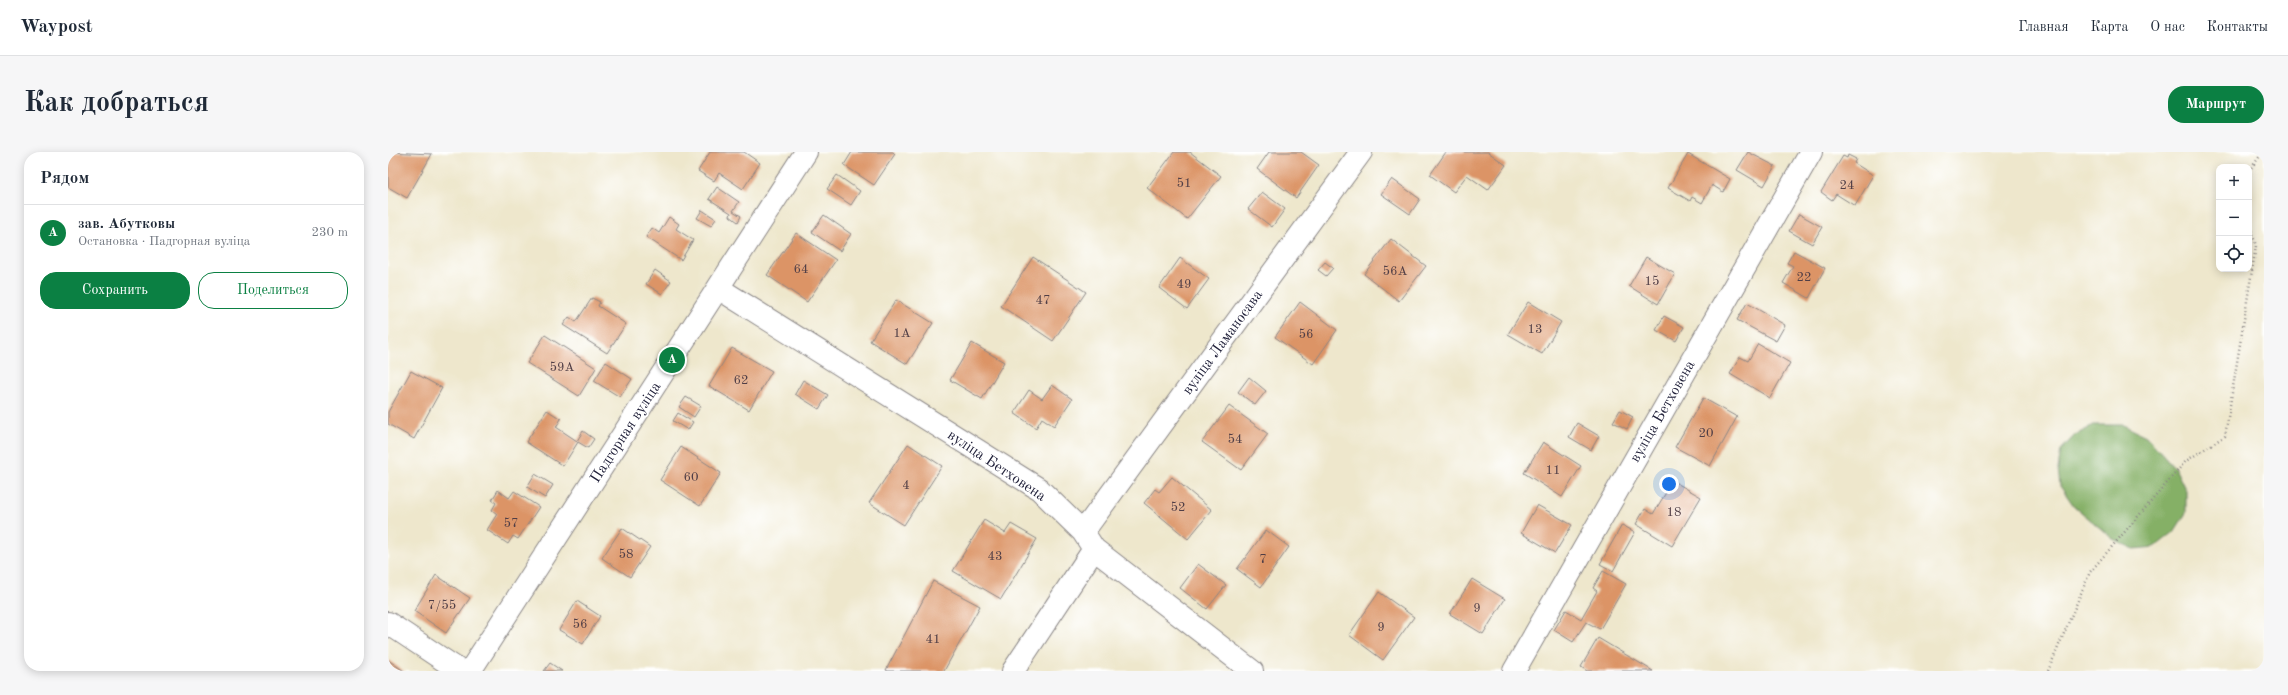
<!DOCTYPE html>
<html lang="ru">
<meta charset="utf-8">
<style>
body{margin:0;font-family:"Old Standard TT",serif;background:#f6f6f7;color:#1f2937}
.controls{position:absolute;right:12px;top:12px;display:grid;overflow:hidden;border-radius:8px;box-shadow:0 2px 10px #0003}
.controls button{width:36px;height:36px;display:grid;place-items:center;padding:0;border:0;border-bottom:1px solid #e0e1e3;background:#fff;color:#1f2937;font:20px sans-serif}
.you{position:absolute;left:1281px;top:332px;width:14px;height:14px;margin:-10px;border:3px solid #fff;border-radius:50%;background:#1a73e8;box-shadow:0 0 0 6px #1a73e833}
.badge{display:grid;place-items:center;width:26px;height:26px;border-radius:50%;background:#0b8043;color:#fff;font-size:13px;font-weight:700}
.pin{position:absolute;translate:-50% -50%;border:2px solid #fff;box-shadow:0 1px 4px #0006}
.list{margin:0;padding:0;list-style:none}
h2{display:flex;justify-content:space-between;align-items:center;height:52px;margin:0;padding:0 16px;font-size:17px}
h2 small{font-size:13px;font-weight:400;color:#747a83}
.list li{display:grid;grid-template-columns:26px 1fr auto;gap:12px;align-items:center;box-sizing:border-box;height:56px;padding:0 16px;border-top:1px solid #e0e1e3}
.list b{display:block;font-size:15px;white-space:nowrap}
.list p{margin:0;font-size:13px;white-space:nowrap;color:#747a83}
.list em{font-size:13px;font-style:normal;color:#747a83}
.actions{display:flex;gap:8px;padding:12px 16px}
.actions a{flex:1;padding:9px 0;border:1px solid #0b8043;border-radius:16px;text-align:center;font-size:14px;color:#0b8043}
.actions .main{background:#0b8043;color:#fff}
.icon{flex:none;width:22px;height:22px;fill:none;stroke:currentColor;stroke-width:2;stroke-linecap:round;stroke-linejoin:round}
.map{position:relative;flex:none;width:1876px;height:519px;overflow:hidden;border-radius:16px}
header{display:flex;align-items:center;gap:24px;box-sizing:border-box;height:56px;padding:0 20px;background:#fff;border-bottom:1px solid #e0e1e3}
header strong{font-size:19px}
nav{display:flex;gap:22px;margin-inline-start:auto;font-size:14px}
.intro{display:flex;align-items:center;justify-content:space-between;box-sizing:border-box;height:96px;padding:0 24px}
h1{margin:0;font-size:28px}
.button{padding:10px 18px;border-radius:16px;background:#0b8043;color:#fff;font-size:14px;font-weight:700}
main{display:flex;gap:24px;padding:0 24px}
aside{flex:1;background:#fff;border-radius:16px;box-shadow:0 2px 10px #0003}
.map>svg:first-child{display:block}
</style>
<header>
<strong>Waypost</strong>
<nav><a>Главная</a><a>Карта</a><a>О нас</a><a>Контакты</a></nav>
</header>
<div class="intro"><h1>Как добраться</h1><a class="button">Маршрут</a></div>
<main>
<aside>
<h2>Рядом<small></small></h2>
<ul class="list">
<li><span class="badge">A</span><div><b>зав. Абутковы</b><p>Остановка · Падгорная вуліца</p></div><em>230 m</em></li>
</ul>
<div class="actions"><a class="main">Сохранить</a><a>Поделиться</a></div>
</aside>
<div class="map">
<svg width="1876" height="519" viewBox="0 0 1876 519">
<rect width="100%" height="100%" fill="#fff"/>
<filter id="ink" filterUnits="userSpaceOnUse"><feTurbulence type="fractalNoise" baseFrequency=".025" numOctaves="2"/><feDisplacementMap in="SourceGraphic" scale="8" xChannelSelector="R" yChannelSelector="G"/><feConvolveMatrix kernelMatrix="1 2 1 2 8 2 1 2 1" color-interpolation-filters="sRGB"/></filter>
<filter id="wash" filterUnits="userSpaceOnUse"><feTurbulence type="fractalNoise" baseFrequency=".012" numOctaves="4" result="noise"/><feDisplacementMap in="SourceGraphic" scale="16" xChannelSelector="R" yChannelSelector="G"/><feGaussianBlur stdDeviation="0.9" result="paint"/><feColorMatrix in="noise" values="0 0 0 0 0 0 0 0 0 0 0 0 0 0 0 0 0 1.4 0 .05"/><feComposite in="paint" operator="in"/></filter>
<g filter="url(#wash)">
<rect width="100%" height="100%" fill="#eee7cc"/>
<path fill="#85b066" stroke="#546950" d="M 1707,273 L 1735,273 L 1758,284 L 1787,316 L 1798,339 L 1798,361 L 1786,380 L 1767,395 L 1746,397 L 1725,387 L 1686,354 L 1672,334 L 1670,317 L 1673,298 L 1687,283 Z"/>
<g id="blocks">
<path fill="#dc9466" d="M 0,0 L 44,2 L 19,46 L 0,35 Z
M 322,0 L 356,0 L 372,11 L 355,37 L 331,21 L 326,29 L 310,19 Z
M 464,0 L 505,0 L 507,2 L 486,33 L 456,13 Z
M 786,0 L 802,0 L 833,24 L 799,67 L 759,36 Z
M 881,0 L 913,0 L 931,13 L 908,46 L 869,17 Z
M 1058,0 L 1100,0 L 1118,13 L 1100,38 L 1079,23 L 1066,40 L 1042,23 Z
M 1360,0 L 1387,14 L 1376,34 L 1349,18 Z
M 1300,2 L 1342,27 L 1335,40 L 1324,33 L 1314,51 L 1304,45 L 1302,49 L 1280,36 Z
M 1460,3 L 1468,7 L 1466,11 L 1485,23 L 1467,54 L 1448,42 L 1444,48 L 1433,40 L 1455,4 L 1459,6 Z
M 449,23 L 472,39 L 463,53 L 439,37 Z
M 1004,27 L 1032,47 L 1022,62 L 993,42 Z
M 329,35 L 351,50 L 345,59 L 353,64 L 350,70 L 342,64 L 343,61 L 321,47 Z
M 874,40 L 897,57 L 884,75 L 860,57 Z
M 314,58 L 328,67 L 323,74 L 309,66 Z
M 1411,62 L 1434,75 L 1424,92 L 1401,79 Z
M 436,63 L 463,82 L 452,99 L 424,80 Z
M 281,65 L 291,72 L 288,77 L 305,88 L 293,108 L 258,85 L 264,76 L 271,81 Z
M 408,81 L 448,108 L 419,150 L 379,123 Z
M 1003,87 L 1038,114 L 1011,149 L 976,122 Z
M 1406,99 L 1437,116 L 1421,146 L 1395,131 L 1405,114 L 1399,111 Z
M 645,105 L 698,140 L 665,189 L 613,154 Z
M 1258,105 L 1287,122 L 1270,152 L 1241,134 Z
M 792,106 L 821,127 L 799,157 L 771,136 Z
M 937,110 L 945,116 L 938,124 L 930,118 Z
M 267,118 L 283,129 L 274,142 L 258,132 Z
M 204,146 L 212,150 L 210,154 L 238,172 L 219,201 L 175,173 L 181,165 L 188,170 Z
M 508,148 L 545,171 L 519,212 L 482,189 Z
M 912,150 L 949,178 L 925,212 L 887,185 Z
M 1140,150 L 1173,170 L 1154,202 L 1120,182 Z
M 1359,151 L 1397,173 L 1388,189 L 1349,168 Z
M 1276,164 L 1296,175 L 1288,189 L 1268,178 Z
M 157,183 L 208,216 L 191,244 L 139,211 Z
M 584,191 L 616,210 L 594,247 L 562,228 Z
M 1370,192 L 1402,211 L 1382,246 L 1342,222 L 1352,205 L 1360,209 Z
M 344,196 L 384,219 L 361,258 L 321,234 Z
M 218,210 L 244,227 L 232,245 L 206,229 Z
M 23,219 L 54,236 L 26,287 L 0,272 L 0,260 Z
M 861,225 L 878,239 L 867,253 L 850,240 Z
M 415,228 L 440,243 L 431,257 L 407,242 Z
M 664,233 L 684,247 L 666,274 L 654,266 L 648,276 L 626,261 L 641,238 L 654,247 Z
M 298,245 L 313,254 L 306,265 L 291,255 Z
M 1315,246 L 1349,265 L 1322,314 L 1287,295 Z
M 841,254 L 880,282 L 853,318 L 814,290 Z
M 159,258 L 173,267 L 168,275 L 189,289 L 195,279 L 206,287 L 200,296 L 190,290 L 175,314 L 138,290 Z
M 1232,258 L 1245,265 L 1239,277 L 1225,270 Z
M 290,261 L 305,270 L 300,278 L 285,269 Z
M 1189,271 L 1211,284 L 1203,298 L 1181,285 Z
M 1155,290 L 1193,314 L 1174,345 L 1136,321 Z
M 520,292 L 554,314 L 516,373 L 481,351 Z
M 293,295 L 333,321 L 312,354 L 272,328 Z
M 147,322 L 165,333 L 157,346 L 139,335 Z
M 784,325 L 824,358 L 800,387 L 756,351 L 767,337 L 771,340 Z
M 1285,329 L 1313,345 L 1284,394 L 1248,372 L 1257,357 L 1265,362 Z
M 110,338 L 121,346 L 126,339 L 151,355 L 130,387 L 125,384 L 120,392 L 99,378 L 109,362 L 104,358 L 108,351 L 104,348 Z
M 1149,353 L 1184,373 L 1167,401 L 1133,381 Z
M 596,368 L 617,381 L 623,372 L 649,387 L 613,447 L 565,419 Z
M 1234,373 L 1247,380 L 1225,419 L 1212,412 Z
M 234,376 L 262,395 L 242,425 L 214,406 Z
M 878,378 L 901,395 L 873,435 L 849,417 Z
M 810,412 L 838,433 L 819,457 L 792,436 Z
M 1215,419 L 1238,432 L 1212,477 L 1198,470 L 1185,490 L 1166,478 L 1178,458 L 1193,467 L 1209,439 L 1205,436 Z
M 48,423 L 82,446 L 58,481 L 26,459 Z
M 1084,427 L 1117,447 L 1095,482 L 1062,462 Z
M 545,429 L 592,454 L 556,519 L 500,519 L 498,518 Z
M 991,440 L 1026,465 L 995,508 L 961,483 Z
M 189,449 L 212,464 L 195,492 L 171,478 Z
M 1210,486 L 1265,519 L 1199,519 L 1193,515 Z
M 0,508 L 16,519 L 0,519 Z
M 162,511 L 174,519 L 156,519 Z"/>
</g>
</g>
<g filter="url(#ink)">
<use href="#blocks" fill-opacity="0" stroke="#888484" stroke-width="1"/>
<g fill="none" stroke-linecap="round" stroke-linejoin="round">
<g stroke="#888484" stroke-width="24">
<path id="minor" d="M 330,136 L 651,337 L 695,380 L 706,397 L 864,519
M 695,380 L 973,0
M 0,471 L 72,519
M 82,519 L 418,0
M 625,519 L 706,397
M 1126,519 L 1423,0"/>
</g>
<path stroke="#888484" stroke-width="2.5" stroke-dasharray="1 3" stroke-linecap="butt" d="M 1861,19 L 1875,0
M 1660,519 L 1702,420 L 1798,309 L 1837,284 L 1868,94 L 1861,71"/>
<use href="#minor" stroke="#fff" stroke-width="22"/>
</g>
</g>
<g text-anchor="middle" stroke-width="4" stroke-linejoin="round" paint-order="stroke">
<g font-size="13" fill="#503e46">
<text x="796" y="35">51</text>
<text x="1459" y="37">24</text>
<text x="413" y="121">64</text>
<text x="1007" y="123">56А</text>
<text x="1416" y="129">22</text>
<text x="1264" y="133">15</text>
<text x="796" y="136">49</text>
<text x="655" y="152">47</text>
<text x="1147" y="181">13</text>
<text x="514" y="185">1А</text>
<text x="918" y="186">56</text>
<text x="174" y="219">59А</text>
<text x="353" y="232">62</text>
<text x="1318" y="285">20</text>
<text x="847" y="291">54</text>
<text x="1165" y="322">11</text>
<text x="303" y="329">60</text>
<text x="518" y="337">4</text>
<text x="790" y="359">52</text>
<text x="1286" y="364">18</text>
<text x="123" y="375">57</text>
<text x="238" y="406">58</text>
<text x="607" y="408">43</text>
<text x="875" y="411">7</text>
<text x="54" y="457">7/55</text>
<text x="1089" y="460">9</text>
<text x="192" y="476">56</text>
<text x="993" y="479">9</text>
<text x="545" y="491">41</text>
</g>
<g font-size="15" fill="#22223b" stroke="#fff">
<text transform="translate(834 190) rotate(-54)" y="5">вуліца Ламаносава</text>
<text transform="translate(1274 259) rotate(-60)" y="5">вуліца Бетховена</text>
<text transform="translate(237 280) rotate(-57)" y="5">Падгорная вуліца</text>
<text transform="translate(609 313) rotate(34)" y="5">вуліца Бетховена</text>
</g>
</g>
</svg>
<div class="controls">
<button>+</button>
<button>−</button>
<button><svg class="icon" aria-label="locate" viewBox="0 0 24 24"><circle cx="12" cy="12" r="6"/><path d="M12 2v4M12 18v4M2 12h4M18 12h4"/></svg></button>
</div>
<div class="you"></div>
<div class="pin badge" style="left:284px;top:208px">A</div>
</div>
</main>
